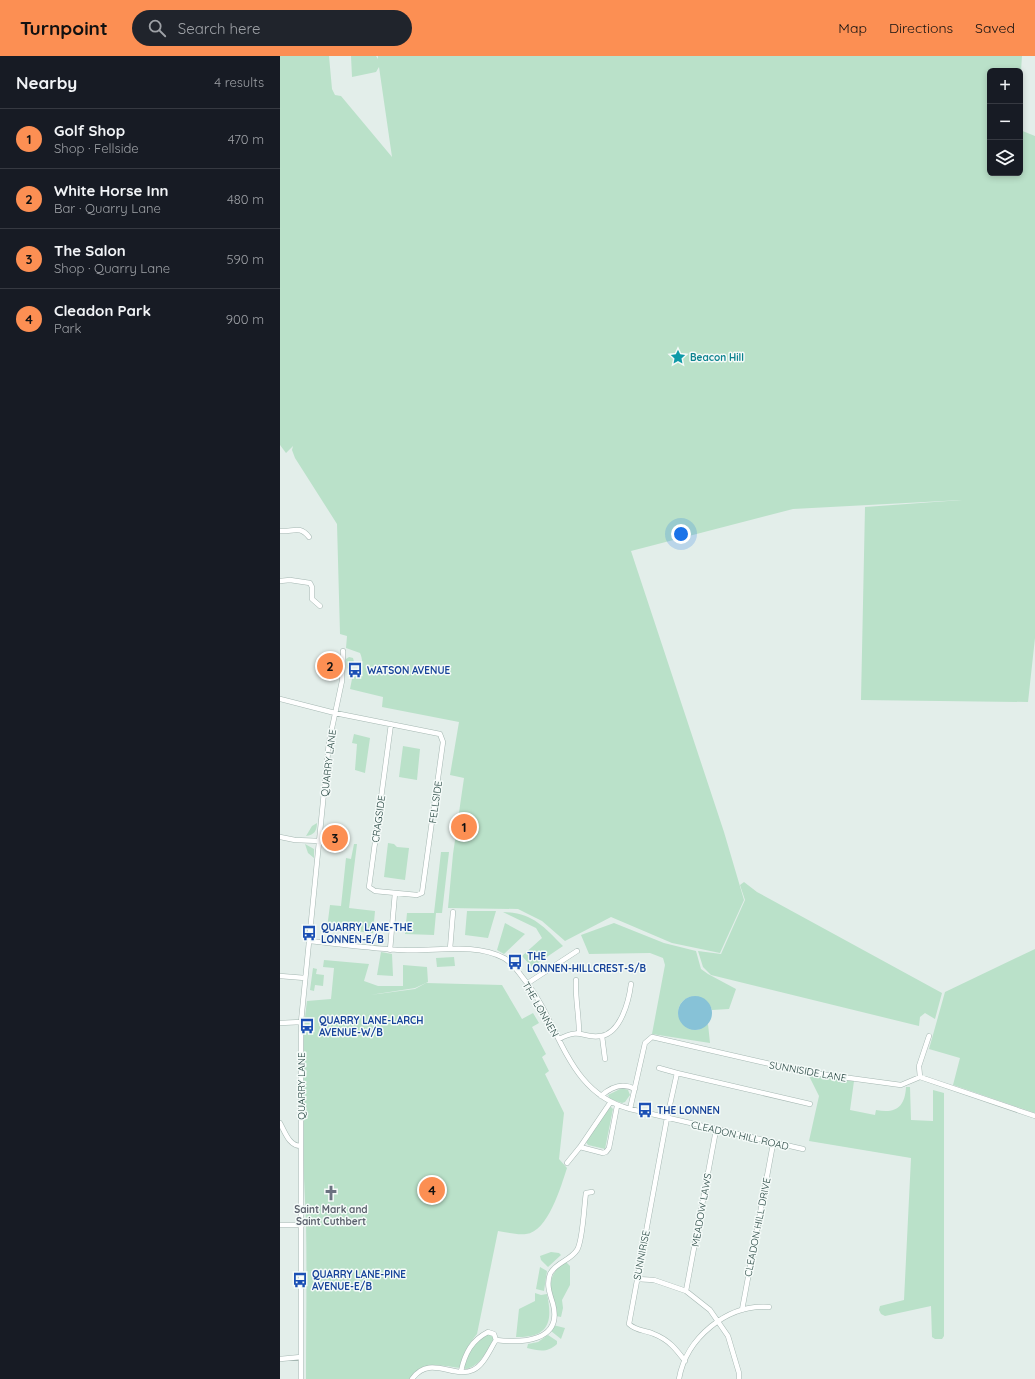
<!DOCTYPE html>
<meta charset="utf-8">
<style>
body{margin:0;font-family:Quicksand,sans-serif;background:#20242c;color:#f1f3f6}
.controls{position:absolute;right:12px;top:12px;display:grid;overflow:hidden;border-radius:6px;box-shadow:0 2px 6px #0003}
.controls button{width:36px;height:36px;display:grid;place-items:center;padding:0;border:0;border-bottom:1px solid #363941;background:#171b24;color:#f1f3f6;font:20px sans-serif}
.you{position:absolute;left:401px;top:478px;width:14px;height:14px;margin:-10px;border:3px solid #fff;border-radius:50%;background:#1a73e8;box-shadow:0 0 0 6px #1a73e833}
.badge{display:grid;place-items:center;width:26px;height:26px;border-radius:50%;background:#fc8f53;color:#111;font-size:13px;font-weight:700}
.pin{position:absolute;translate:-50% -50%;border:2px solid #fff;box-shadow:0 1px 4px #0006}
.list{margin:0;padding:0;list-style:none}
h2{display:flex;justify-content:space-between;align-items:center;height:52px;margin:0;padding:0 16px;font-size:17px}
h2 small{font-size:13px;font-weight:400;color:#9ea1a6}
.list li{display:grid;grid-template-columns:26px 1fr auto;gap:12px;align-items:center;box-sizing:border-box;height:60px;padding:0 16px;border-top:1px solid #363941}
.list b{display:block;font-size:15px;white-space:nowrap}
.list p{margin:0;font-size:13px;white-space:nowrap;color:#9ea1a6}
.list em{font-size:13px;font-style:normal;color:#9ea1a6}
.icon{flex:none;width:22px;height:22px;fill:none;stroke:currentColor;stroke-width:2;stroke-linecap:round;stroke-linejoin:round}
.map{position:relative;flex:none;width:755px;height:1323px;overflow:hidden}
header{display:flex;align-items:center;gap:24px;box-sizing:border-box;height:56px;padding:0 20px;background:#fc8f53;color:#111}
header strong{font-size:19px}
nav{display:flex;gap:22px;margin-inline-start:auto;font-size:14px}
.search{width:280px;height:36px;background:#20242c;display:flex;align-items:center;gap:10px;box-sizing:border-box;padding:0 14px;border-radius:22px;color:#9ea1a6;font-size:15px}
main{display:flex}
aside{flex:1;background:#171b24}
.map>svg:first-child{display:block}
</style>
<header>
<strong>Turnpoint</strong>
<div class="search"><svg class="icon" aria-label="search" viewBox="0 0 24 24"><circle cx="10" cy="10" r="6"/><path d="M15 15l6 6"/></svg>Search here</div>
<nav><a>Map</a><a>Directions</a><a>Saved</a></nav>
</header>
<main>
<aside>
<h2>Nearby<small>4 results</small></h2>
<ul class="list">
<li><span class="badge">1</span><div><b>Golf Shop</b><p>Shop · Fellside</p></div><em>470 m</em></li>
<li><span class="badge">2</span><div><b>White Horse Inn</b><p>Bar · Quarry Lane</p></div><em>480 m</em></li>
<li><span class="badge">3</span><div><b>The Salon</b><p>Shop · Quarry Lane</p></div><em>590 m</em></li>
<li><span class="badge">4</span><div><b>Cleadon Park</b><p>Park</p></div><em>900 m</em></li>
</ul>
</aside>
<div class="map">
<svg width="755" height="1323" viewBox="0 0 755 1323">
<rect width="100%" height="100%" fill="#e3eeea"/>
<path fill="#bae1c9" d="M 0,0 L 49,0 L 52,33 L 55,39 L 61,40 L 112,101 L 99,11 L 96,16 L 72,21 L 71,0 L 96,0 L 98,3 L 98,0 L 742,0 L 740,30 L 740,15 L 710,15 L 710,117 L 740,117 L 740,74 L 755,80 L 755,582 L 748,646 L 581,644 L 585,451 L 682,444 L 513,453 L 351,495 L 444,776 L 464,844 L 440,897 L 392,887 L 331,861 L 285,885 L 262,865 L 238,853 L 168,852 L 173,798 L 184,722 L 170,719 L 179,666 L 102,651 L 103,641 L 70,633 L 72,623 C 80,616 85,608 80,597 L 66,592 L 67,580 L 60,578 L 57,468 L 15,402 L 12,394 L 13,390 L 6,397 L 0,389 Z
M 69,601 L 73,602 L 74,606 L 67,613 L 66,603 Z
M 74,678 L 90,682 L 85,717 L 75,714 L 77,688 L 72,687 Z
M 123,690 L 140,693 L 137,724 L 119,721 Z
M 37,767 C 37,775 34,779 26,780 L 32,770 Z
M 108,787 L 114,788 L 117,791 L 129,792 L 125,824 L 104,821 Z
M 25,788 L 34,793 L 34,802 L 28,797 Z
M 74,788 L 77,788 L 69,852 L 95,855 L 93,877 L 47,872 L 50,849 L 61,850 L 66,802 L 71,803 Z
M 161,796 L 169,796 L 162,857 L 156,857 L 154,879 L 125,878 L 127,857 L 154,857 Z
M 464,826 L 477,836 L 662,937 L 655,963 L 645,957 L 640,961 L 639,970 L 431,919 L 423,911 L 418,895 L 441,898 L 465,844 L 460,829 Z
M 187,855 L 216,855 L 208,882 L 185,879 Z
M 223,856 C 253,857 263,870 283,890 L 252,911 L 242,900 L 262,882 L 256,872 Z
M 225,867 L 245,878 L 224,898 L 217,894 Z
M 334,867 L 384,887 L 416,895 L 421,913 L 428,918 L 456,933 L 449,953 L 432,954 C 425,934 397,937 398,959 L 409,973 L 418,974 L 428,968 L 430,987 L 372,978 L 385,909 L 383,902 L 370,897 L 309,898 L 301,879 Z
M 755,893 L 755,1057 L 673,1029 L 680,1002 L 649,993 L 665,936 Z
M 101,896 L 112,898 L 113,920 L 97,919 Z
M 174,901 L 175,910 L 157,911 L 156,902 Z
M 44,904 L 89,908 L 84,925 L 98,930 L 123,930 L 123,909 L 147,911 L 148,926 L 135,932 L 90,939 L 135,933 L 146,927 L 222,929 L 242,963 L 253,957 L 259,967 L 252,971 L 266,998 L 262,1001 L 269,1015 L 265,1018 L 284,1057 L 279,1103 L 287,1112 C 281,1130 268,1176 246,1178 C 237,1179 226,1176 218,1175 L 197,1278 C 188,1289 183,1299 180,1312 C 162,1309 140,1305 130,1323 L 26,1323 C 26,1271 27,1218 26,1166 C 23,1093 17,1018 27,945 L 75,941 L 51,943 L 54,912 L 43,911 Z
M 33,912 L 37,913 L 36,918 L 44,919 L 43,930 L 35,929 L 34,935 L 30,934 Z
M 529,1020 L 574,1025 L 570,1054 L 595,1059 L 596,1054 C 616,1058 625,1051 626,1031 L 630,1031 L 631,1064 L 653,1065 L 653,1034 L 664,1037 L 664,1280 L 662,1283 L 655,1283 L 652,1281 L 651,1250 L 605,1260 L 601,1258 L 599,1254 L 600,1250 L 624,1244 L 631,1102 L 529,1085 L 539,1040 Z
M 342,1032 L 348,1034 L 350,1039 L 345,1046 L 342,1047 L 330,1043 L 328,1039 Z
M 330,1050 L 333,1053 L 325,1093 L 308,1089 L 306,1086 Z
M 271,1196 L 279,1197 L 281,1199 L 268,1211 L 261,1204 L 260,1200 Z
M 286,1206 L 290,1210 L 290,1229 L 282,1244 L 283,1252 L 281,1261 L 276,1260 C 272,1238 263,1219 286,1206 Z
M 260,1211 L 267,1215 L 264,1235 L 256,1233 Z
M 255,1237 L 261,1239 L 267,1238 C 273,1266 269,1282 236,1281 L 239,1253 L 255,1245 Z
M 273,1269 L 285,1272 L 281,1283 L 271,1275 Z
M 208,1278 L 213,1279 L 214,1284 C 207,1295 200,1310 186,1313 L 184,1312 C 187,1297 194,1285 208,1278 Z
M 268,1279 L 277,1285 L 277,1288 C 267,1297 260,1295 247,1292 L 248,1288 L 258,1286 Z"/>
<path fill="#87c2d7" d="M398 957a17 17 0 1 1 34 0a17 17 0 1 1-34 0Z"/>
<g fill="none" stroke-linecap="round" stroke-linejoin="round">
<g stroke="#a5b7b2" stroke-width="5.5">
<path id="street" d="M 0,475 C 13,476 20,469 29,481
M 0,525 L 10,524 L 30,527 L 32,531 L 32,543 L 40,550
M 0,643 L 55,657 L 160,678 L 163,686 L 142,837 L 137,839 L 95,835 L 89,831 L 111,668
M 0,781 L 15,784 L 40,785
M 29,885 C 60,888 92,893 123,894 C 155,896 194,886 224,902 C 231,906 238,915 243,922 C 281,967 285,1036 350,1053 L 523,1093
M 170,893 L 173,856
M 110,894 L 115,837
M 0,920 L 25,922
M 296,924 C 295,942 299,958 299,977
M 248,927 L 297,895
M 0,967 L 21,966
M 322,980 L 325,1003
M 279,983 C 302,971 302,983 321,980 C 341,977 349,944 351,928
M 379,1012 L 397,1017
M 640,1021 L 639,1010 L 649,980
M 321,1040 C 331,1031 342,1026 355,1033
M 330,1047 L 300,1091 L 323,1097 L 326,1096 L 329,1092 L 337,1050
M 350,1053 L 365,987 L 372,981 L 525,1016 L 621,1029 L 640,1021 L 755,1060
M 0,1067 C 5,1076 9,1090 21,1090
M 287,1107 L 300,1091
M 0,1169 L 22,1169
M 357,1223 L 374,1224 L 406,1235 L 430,1254 L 448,1280 L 459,1317 L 459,1323
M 406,1235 L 436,1074
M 462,1254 L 493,1088
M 0,1303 L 21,1301
M 405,1305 C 396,1293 389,1284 374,1278 C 365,1274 356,1275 349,1268 L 387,1062 L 397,1017 L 530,1048
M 181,1315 C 185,1297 192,1284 208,1276 L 214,1278 L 216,1284
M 21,1323 L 21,966 L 49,686 L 62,625 L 63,595
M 132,1323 C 150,1298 173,1323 193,1314 C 204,1309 210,1293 216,1284 C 241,1287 283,1286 273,1248 C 270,1238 266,1229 270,1218 C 276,1206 290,1205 297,1194 C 303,1185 304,1149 306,1137 L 312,1136
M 399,1323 C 406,1282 447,1248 489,1251"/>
</g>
<use href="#street" stroke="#fff" stroke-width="4.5"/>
</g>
<defs>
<g id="sight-bare" transform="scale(1.2)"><path d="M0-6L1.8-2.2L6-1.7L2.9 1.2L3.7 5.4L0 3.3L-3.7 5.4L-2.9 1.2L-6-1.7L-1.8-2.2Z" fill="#0f9aa8" stroke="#f4faf8" stroke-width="2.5" paint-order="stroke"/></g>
<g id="bus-bare" transform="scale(1.2)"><path d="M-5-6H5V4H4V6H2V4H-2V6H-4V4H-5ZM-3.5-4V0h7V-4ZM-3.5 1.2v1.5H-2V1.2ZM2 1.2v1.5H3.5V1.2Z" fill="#1a4fb4" stroke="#f4faf8" stroke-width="2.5" paint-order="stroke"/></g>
<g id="church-bare" transform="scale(1.2)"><path d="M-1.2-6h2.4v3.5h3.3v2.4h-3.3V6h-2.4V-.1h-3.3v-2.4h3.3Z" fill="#6b7280" stroke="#f4faf8" stroke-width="2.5" paint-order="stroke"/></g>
</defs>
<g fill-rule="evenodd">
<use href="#sight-bare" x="398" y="301"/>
<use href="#bus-bare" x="75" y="614"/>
<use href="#bus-bare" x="29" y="877"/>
<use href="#bus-bare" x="235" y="906"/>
<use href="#bus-bare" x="27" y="970"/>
<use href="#bus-bare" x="365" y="1054"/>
<use href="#church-bare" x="51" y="1137"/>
<use href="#bus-bare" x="20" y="1224"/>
</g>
<g text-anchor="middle" stroke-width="3" stroke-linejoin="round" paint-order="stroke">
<g font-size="10" font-weight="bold" fill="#0d838f" stroke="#f4faf8" text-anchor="start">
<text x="410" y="305">Beacon Hill</text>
</g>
<g font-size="10" font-weight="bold" fill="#164399" stroke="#f4faf8" text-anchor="start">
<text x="87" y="618">WATSON AVENUE</text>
<text x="41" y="875">QUARRY LANE-THE<tspan x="41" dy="12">LONNEN-E/B</tspan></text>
<text x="247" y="904">THE<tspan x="247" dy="12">LONNEN-HILLCREST-S/B</tspan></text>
<text x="39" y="968">QUARRY LANE-LARCH<tspan x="39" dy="12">AVENUE-W/B</tspan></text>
<text x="377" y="1058">THE LONNEN</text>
<text x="32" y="1222">QUARRY LANE-PINE<tspan x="32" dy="12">AVENUE-E/B</tspan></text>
</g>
<g font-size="10" fill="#21413c" stroke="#f4faf8">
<text transform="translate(48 707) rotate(-83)" y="4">QUARRY LANE</text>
<text transform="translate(155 746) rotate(-82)" y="4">FELLSIDE</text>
<text transform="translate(98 763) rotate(-82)" y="4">CRAGSIDE</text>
<text transform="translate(261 953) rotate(60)" y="4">THE LONNEN</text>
<text transform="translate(528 1015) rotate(10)" y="4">SUNNISIDE LANE</text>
<text transform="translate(21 1030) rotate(-90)" y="4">QUARRY LANE</text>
<text transform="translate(460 1079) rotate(13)" y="4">CLEADON HILL ROAD</text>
<text transform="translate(421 1154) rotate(-80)" y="4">MEADOW LAWS</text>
<text transform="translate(477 1171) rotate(-79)" y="4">CLEADON HILL DRIVE</text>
<text transform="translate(361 1199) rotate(-79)" y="4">SUNNIRISE</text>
</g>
<g font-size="10" font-weight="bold" fill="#5b616d" stroke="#f4faf8">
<text x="51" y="1157">Saint Mark and<tspan x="51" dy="12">Saint Cuthbert</tspan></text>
</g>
</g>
</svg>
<div class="controls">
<button>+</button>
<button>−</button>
<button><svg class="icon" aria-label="layers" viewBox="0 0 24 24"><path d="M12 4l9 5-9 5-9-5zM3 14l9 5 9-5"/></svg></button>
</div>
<div class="you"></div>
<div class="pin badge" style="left:184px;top:771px">1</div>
<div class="pin badge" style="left:50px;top:610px">2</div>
<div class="pin badge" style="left:55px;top:782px">3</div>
<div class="pin badge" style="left:152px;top:1134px">4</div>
</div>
</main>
